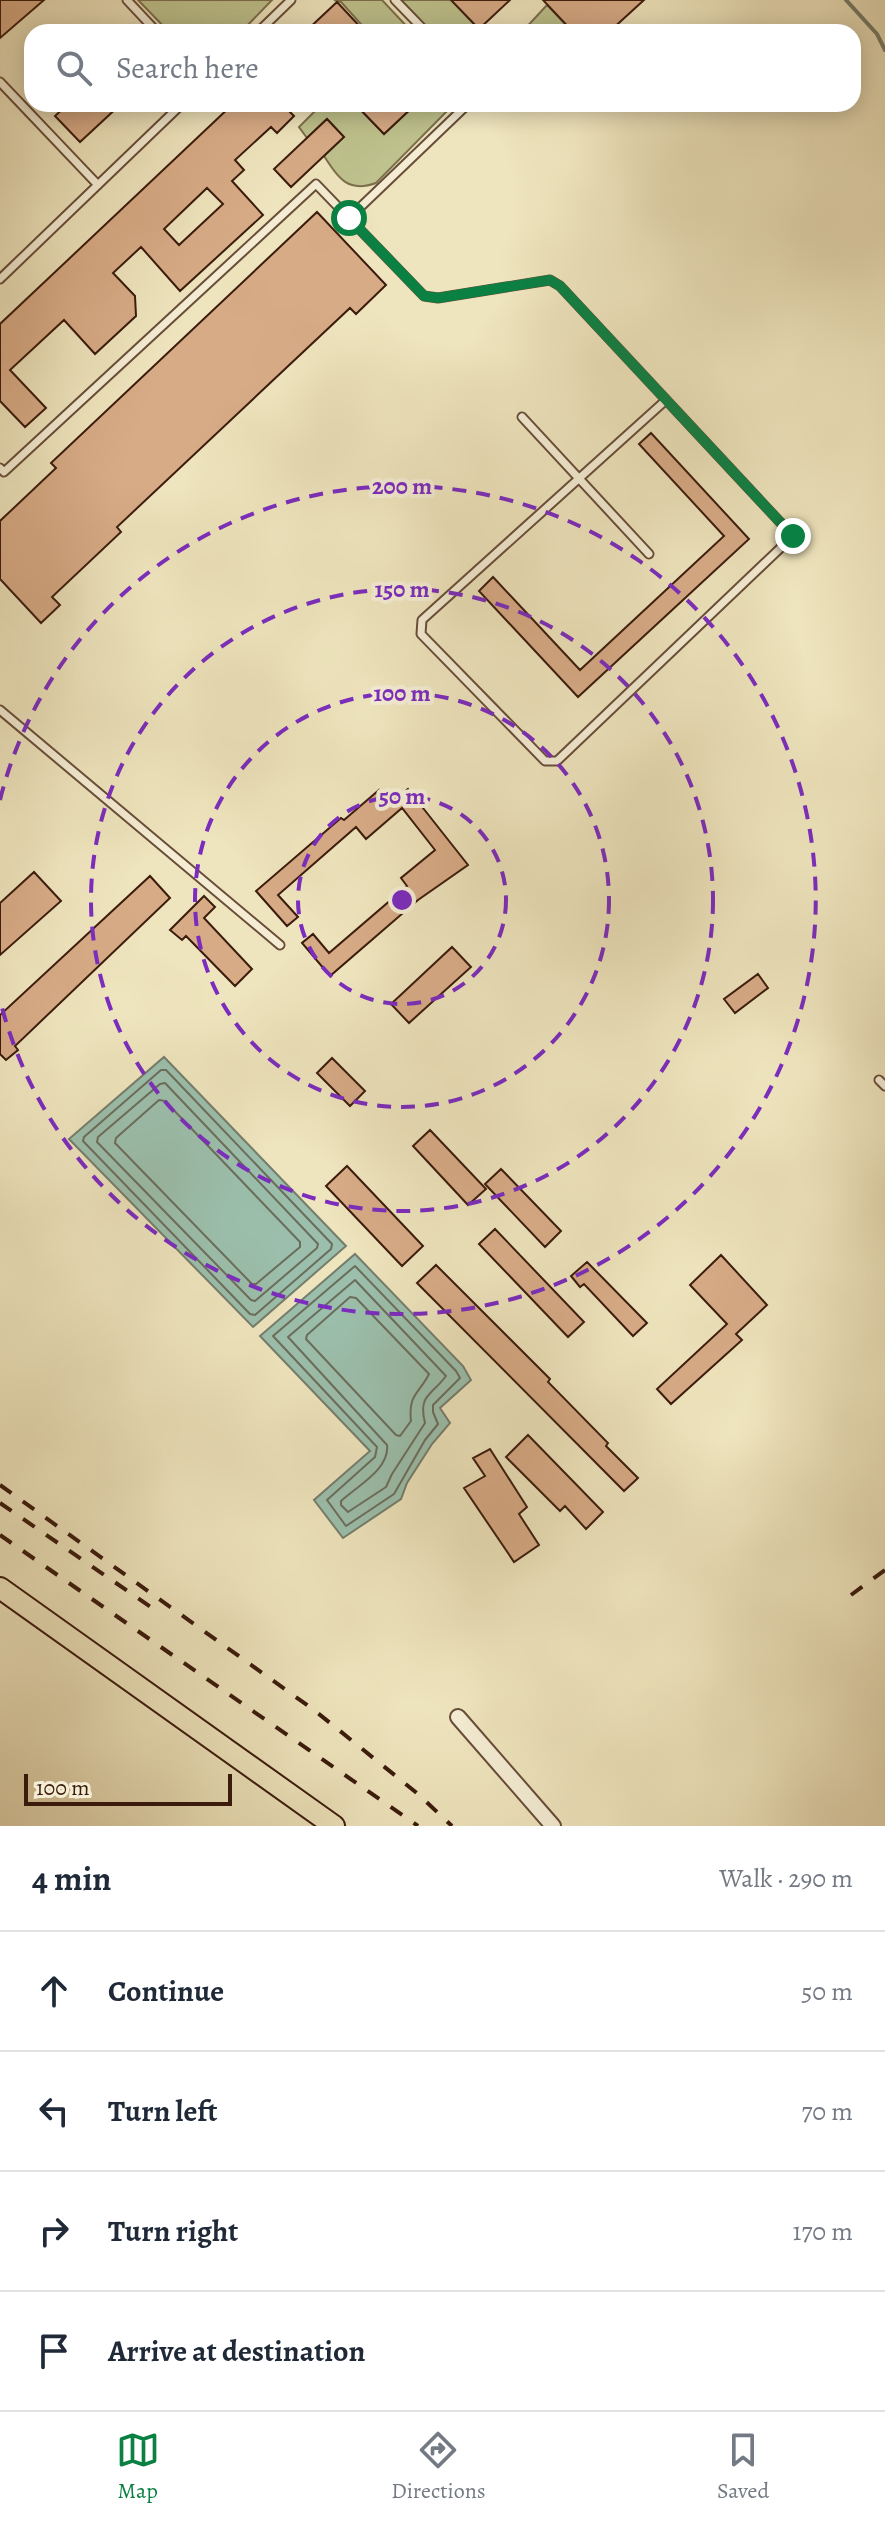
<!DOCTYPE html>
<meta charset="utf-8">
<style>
body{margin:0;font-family:Alegreya,serif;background:#f2f2f3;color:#1f2937}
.scale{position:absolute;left:24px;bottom:20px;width:208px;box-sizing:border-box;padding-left:8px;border:4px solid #3b1b0c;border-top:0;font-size:22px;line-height:28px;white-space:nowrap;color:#3b1b0c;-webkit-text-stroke:6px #f4edd4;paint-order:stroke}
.stop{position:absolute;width:24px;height:24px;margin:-18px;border:6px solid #0b8043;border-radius:50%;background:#fff}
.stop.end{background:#0b8043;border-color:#fff;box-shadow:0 2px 8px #0008}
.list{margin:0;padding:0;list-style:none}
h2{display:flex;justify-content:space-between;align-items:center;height:104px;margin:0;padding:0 32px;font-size:34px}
h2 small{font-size:26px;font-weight:400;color:#747a83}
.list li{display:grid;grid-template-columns:52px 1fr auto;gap:24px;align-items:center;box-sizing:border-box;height:120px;padding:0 32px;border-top:2px solid #e0e1e3}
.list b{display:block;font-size:30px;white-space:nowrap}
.list em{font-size:26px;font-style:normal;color:#747a83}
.icon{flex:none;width:44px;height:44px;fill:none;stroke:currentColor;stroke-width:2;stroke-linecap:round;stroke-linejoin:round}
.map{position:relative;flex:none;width:885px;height:1826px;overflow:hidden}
.search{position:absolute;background:#fff;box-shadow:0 4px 20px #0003;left:24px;right:24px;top:24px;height:88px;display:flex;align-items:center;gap:20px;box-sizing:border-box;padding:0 28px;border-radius:24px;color:#747a83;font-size:30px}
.sheet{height:584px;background:#fff}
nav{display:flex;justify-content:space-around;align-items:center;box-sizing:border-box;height:112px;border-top:2px solid #e0e1e3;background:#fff;font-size:22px;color:#747a83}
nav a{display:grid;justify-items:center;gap:4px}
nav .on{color:#0b8043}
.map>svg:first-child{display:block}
</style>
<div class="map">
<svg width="885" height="1826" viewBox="0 0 885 1826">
<rect width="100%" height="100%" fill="#eee4bd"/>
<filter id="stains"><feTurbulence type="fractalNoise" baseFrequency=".0025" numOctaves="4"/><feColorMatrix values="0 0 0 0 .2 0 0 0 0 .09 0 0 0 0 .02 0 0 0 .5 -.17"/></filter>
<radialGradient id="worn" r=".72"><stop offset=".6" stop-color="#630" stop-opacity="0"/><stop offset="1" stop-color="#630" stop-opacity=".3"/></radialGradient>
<path fill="#bec28d" stroke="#7c6e4c" stroke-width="2" d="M 138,0 L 272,0 L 241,32 L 169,32 Z
M 334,0 L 382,0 L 412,32 L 368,32 L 341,2 Z
M 401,0 L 451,0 L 479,29 L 491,27 L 491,32 L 431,32 Z
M 547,5 L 573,32 L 522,32 Z
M 322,104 L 355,104 L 384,134 L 416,104 L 454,104 L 376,183 C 348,193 339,179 324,156 L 344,137 L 327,119 L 307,138 L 299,127 Z"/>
<path fill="#9bbfac" stroke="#757d6c" stroke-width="2" d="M 164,1057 L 346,1246 L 253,1327 L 69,1139 Z
M 355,1254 L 463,1366 L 471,1380 L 440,1408 L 450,1423 L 432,1444 L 407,1483 L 401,1499 L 343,1538 L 314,1500 L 370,1451 L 260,1336 Z"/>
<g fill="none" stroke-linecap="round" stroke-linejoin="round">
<path stroke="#6b6d5c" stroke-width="2" d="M 161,1070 L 166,1070 L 332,1244 L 331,1249 L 255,1315 L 250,1314 L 83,1141 L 84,1137 Z
M 165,1083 L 318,1244 L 317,1248 L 255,1301 L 251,1300 L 97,1142 L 98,1137 L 160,1084 Z
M 159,1100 L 165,1101 L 300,1242 L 300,1247 L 256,1284 L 252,1284 L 115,1143 L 116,1138 Z
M 355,1266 L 456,1371 L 460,1378 L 433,1405 L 433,1412 L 438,1424 L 425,1440 L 394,1494 L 346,1526 L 327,1500 L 375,1457 L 377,1447 L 273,1336 Z
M 355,1280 L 446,1376 C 431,1396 418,1395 425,1423 L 392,1474 L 386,1487 L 348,1512 L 341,1505 L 341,1501 C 357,1486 390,1469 387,1445 L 288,1337 Z
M 350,1297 L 356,1298 L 429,1374 C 419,1394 408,1394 411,1421 L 400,1436 L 396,1435 L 306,1339 L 307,1335 Z"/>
<path stroke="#757d6c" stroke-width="4" d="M 846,0 L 877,34 L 885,50"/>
</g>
<path fill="#d7ab86" stroke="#3b1b0c" stroke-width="2" fill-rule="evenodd" d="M 0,0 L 44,0 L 0,38 Z
M 451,0 L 510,0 L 479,29 Z
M 543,0 L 644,0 L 609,32 L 573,32 Z
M 337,2 L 365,32 L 305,32 Z
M 68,104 L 121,104 L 80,142 L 55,116 Z
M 233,104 L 294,104 L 288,110 L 294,116 L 277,133 L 271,127 L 235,160 L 244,170 L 232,181 L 263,215 L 180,291 L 141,247 L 113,273 L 135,296 L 136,316 L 95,354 L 64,320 L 10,370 L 46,408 L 25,427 L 0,401 L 0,324 ZM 207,188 L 223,204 L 179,245 L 164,229 Z
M 355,104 L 416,104 L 384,134 Z
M 327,119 L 344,137 L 291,187 L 274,169 Z
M 317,212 L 386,285 L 356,314 L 350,308 L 117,527 L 121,532 L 52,597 L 60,605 L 41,623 L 0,579 L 0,521 L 56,468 L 51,463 Z
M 651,433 L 749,539 L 578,697 L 479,591 L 493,577 L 580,670 L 724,536 L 639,444 Z
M 408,789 L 468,865 L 418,900 L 330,976 L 302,943 L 313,934 L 329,953 L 407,886 L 401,878 L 435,850 L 402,808 L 366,839 L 356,827 L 278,895 L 298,917 L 287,926 L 256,891 L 341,818 L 344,820 L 379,790 L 390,803 Z
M 34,872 L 61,901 L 0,955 L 0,903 Z
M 150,876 L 170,898 L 15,1046 L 18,1050 L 6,1060 L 0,1054 L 0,1015 Z
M 204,896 L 215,907 L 204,918 L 252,969 L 235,986 L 186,936 L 182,940 L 170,930 Z
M 452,947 L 471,967 L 409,1023 L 391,1004 Z
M 758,974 L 768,988 L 735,1013 L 724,999 Z
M 332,1058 L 365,1091 L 350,1106 L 317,1073 Z
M 430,1130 L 486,1189 L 468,1205 L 413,1146 Z
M 347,1166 L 423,1246 L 402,1266 L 326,1186 Z
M 501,1169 L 561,1231 L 545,1247 L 485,1184 Z
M 495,1229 L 584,1322 L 568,1337 L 479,1244 Z
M 721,1255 L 767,1305 L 736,1334 L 742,1340 L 671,1404 L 657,1389 L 727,1324 L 690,1285 Z
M 587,1262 L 647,1323 L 633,1336 L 584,1284 L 580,1287 L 571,1276 Z
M 436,1265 L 550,1379 L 548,1382 L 608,1443 L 606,1446 L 638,1478 L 624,1491 L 417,1283 Z
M 528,1435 L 603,1512 L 586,1529 L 565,1506 L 560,1511 L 506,1457 Z
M 490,1449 L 527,1507 L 519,1514 L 539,1545 L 514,1562 L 464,1488 L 485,1476 L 473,1458 Z"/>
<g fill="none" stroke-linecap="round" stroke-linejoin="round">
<g stroke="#684d38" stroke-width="11">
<path id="lane" d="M 127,0 L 157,32
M 395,0 L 426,32
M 258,32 L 291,0
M 0,82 L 98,185
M 349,218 L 468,104
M 0,279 L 182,104
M 522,417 L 649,554
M 0,468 L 4,472 L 316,184 L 424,296 L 438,298 L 550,280 L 560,286 L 793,536 L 557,761 L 545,761 L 421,634 L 422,620 L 666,400
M 0,710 L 280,945
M 879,1080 L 885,1086"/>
</g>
<g stroke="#684d38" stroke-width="18">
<path id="street" d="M 458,1717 L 553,1826"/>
</g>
<g stroke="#3b1b0c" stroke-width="24">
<path id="primary" d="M 0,1588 L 334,1826"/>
</g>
<use href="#lane" stroke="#f4edd4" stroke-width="7"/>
<use href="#street" stroke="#f4edd4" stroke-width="14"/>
<use href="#primary" stroke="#eee4bd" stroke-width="20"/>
<path stroke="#3b1b0c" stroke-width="4" stroke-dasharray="14 14" stroke-linecap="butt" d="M 0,1485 L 314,1710 L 418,1794 L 452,1826
M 0,1503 L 158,1612
M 0,1535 L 418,1826
M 851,1595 L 885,1570"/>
</g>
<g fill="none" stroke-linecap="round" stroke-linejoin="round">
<path stroke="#0b8043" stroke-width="10" d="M 349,218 L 424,296 L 438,298 L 550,280 L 560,286 L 793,536"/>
</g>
<g fill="none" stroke="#7b2cbf" stroke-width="4" stroke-dasharray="14 10">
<circle cx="402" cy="900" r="104"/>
<circle cx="402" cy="900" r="207"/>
<circle cx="402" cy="900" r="311"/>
<path d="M0 800A414 414 0 1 1 0 1000"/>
</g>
<circle cx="402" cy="900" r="12" fill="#7b2cbf" stroke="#f4edd4" stroke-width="4"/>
<g font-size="24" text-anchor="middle" font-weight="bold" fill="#7b2cbf" stroke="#f4edd4" stroke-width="8" stroke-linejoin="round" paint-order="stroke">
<text x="402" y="494">200 m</text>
<text x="402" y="597">150 m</text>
<text x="402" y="701">100 m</text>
<text x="402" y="804">50 m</text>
</g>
<rect width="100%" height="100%" filter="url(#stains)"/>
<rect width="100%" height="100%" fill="url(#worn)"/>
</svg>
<div class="scale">100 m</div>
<div class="stop" style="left:349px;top:218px"></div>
<div class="stop end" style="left:793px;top:536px"></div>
<div class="search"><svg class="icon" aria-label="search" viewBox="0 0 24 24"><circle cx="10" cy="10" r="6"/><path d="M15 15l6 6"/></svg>Search here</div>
</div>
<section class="sheet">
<h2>4 min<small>Walk · 290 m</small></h2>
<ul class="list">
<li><svg class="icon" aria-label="ahead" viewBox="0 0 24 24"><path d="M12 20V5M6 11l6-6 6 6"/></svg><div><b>Continue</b></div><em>50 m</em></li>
<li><svg class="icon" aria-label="left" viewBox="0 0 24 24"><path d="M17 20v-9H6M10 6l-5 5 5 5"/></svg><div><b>Turn left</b></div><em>70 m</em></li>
<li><svg class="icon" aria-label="right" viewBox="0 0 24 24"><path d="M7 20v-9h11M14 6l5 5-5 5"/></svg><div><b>Turn right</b></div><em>170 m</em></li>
<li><svg class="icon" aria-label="arrive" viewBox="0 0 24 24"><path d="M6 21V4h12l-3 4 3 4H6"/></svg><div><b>Arrive at destination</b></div></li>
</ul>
</section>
<nav>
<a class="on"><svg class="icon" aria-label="map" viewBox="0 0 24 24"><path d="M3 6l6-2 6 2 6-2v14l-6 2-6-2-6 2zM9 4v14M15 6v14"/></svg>Map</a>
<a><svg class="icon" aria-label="directions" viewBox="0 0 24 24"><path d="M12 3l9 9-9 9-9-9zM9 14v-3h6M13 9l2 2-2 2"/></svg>Directions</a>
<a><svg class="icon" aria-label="saved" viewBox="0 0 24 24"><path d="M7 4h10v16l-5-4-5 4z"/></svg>Saved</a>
</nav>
